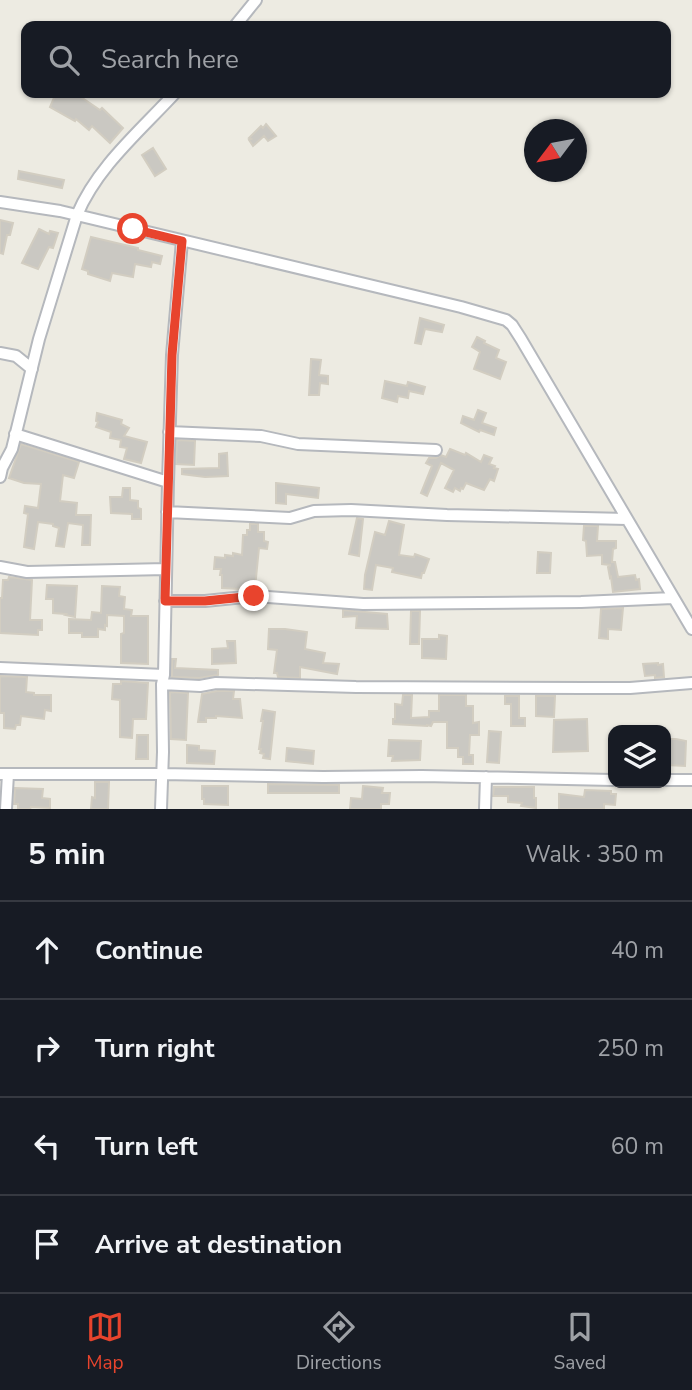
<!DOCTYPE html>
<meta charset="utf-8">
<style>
body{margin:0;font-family:"Nunito Sans",sans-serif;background:#20242c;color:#f1f3f6}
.controls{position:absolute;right:21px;bottom:21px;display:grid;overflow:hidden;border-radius:14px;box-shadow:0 2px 5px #0004}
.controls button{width:63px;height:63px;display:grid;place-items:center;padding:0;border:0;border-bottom:2px solid #363941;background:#171b24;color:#f1f3f6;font:35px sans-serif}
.compass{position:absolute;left:524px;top:119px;width:63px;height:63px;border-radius:50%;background:#171b24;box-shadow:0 2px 5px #0004;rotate:238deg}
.stop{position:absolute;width:21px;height:21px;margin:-16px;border:5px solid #e8442d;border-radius:50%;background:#fff}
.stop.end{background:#e8442d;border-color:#fff;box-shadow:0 2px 7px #0008}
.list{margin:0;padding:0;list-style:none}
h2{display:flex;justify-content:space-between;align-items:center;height:91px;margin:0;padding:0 28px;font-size:30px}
h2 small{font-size:23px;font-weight:400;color:#9ea1a6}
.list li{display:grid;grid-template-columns:46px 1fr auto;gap:21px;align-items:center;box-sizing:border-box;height:98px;padding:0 28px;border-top:2px solid #363941}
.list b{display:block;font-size:26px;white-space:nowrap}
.list em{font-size:23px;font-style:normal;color:#9ea1a6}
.icon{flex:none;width:38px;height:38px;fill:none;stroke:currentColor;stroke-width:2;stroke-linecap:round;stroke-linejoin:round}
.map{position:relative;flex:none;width:692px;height:809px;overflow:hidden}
.search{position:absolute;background:#171b24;box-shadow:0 2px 5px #0004;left:21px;right:21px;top:21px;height:77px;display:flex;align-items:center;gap:18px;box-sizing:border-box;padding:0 24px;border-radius:14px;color:#9ea1a6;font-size:26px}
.sheet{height:483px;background:#171b24}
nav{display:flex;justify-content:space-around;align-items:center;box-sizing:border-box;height:98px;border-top:2px solid #363941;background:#171b24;font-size:19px;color:#9ea1a6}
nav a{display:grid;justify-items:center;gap:4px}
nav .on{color:#e8442d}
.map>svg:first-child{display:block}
</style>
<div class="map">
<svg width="692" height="809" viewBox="0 0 692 809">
<rect width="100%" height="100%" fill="#edebe2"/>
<path fill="#cac8c2" stroke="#d2cdc1" stroke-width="2" d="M 56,93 L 75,93 L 100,110 L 102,108 L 123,128 L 110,143 L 92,126 L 89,130 L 76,119 L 75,121 L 50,107 Z
M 266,124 L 276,136 L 268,141 L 264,136 L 253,146 L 249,140 L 251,139 L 249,138 L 261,126 L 263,128 Z
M 153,148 L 166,169 L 155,176 L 142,155 Z
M 19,171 L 64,180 L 62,188 L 18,179 Z
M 0,220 L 13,223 L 10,235 L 7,235 L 3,254 L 0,253 Z
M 39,229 L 49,234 L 50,231 L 58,233 L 53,248 L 49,247 L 38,269 L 22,263 Z
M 91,237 L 138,248 L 138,250 L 162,256 L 160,264 L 152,262 L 151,267 L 135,264 L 133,277 L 112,273 L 110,281 L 88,274 L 88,271 L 82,269 Z
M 420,318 L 444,325 L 442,332 L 425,329 L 421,344 L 415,343 Z
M 477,337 L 485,341 L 484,343 L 499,350 L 496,358 L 506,362 L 500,379 L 474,369 L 480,352 L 472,347 Z
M 311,359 L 321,360 L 319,375 L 328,376 L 328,384 L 320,383 L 319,395 L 309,395 Z
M 385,381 L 407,386 L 408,382 L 425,387 L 423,394 L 409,391 L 408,398 L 398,396 L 397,402 L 382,398 Z
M 478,410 L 486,413 L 482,423 L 496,428 L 494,435 L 480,430 L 479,432 L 461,423 L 463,416 L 474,420 Z
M 97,413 L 122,420 L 121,424 L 129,428 L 124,436 L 147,442 L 141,463 L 124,459 L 127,448 L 120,447 L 121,440 L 110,438 L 111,432 L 96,427 L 98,422 L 96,421 Z
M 177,440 L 195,441 L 194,465 L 176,464 Z
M 21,444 L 79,462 L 74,478 L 63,475 L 60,501 L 77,503 L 76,515 L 91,515 L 90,545 L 82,545 L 83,525 L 68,523 L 64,547 L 56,546 L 59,528 L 53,526 L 53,524 L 38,522 L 34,549 L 24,547 L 28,514 L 24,513 L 25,506 L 38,508 L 41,484 L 24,483 L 9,478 Z
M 450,449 L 465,455 L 466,453 L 481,462 L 484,455 L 492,458 L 489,464 L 495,466 L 494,468 L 498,469 L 494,481 L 490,479 L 484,490 L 466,483 L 463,489 L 461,488 L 460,491 L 455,488 L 453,492 L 445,488 L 454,470 L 441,463 L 427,496 L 421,493 L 432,466 L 426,463 L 429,458 L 436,458 L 441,455 L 446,457 Z
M 227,453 L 228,476 L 205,477 L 182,474 L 182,469 L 219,468 L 219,454 Z
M 276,483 L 319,488 L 318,498 L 286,494 L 286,504 L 276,503 Z
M 123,488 L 130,488 L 130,500 L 138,501 L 138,508 L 141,509 L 141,519 L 132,519 L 132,514 L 111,513 L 110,497 L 122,497 Z
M 357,518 L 363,519 L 359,556 L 349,554 Z
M 389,521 L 404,525 L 399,555 L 414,557 L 415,554 L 429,559 L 424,573 L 422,573 L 421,578 L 392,572 L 393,568 L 376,565 L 372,590 L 364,589 L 365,575 L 375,532 L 385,535 Z
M 250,524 L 258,524 L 258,532 L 264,532 L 264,541 L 268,542 L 267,549 L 259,548 L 255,588 L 241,587 L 240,589 L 222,588 L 222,575 L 220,575 L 221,569 L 214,569 L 215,557 L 225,558 L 225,555 L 233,556 L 233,553 L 242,555 L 243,535 L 247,535 L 247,530 L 250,530 Z
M 584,526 L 598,526 L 597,541 L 616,541 L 616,548 L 613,549 L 612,562 L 615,562 L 618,577 L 635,575 L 636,580 L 639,579 L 640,589 L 613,592 L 611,577 L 610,578 L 608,567 L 610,566 L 610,565 L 602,564 L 602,555 L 587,556 L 586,541 L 583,540 Z
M 538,552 L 551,553 L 550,573 L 537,573 Z
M 9,577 L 32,580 L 30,620 L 42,620 L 42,630 L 38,630 L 38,635 L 0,633 L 0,598 L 2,598 L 3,580 L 8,580 Z
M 47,585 L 77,586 L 75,617 L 65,615 L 66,614 L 53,613 L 53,599 L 46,599 Z
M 102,586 L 120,587 L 119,596 L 125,597 L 124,609 L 132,610 L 131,616 L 148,616 L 148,664 L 121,663 L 121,634 L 124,633 L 124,616 L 107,615 L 107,626 L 105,625 L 105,630 L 98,629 L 98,637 L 82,637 L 82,633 L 69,633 L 69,619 L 91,620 L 92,612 L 101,613 Z
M 623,608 L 621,630 L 608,629 L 608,639 L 599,638 L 601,609 Z
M 343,610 L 387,614 L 388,629 L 356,628 L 357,616 L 343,617 Z
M 411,611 L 420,611 L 419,644 L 410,644 Z
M 269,629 L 285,629 L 307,632 L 305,649 L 325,653 L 323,663 L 339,664 L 337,674 L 300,667 L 300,678 L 278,677 L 277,673 L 274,673 L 277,650 L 268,649 Z
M 439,635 L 447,636 L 446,659 L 422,658 L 422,639 L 439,639 Z
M 227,641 L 235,641 L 236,663 L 212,664 L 212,649 L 228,648 Z
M 172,659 L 176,659 L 175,668 L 218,670 L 218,675 L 199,678 L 172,677 Z
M 658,663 L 658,665 L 663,664 L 664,677 L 655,678 L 655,675 L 645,676 L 643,664 Z
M 0,676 L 27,677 L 26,692 L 34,693 L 34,695 L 51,695 L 51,711 L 45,710 L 44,719 L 21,716 L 20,725 L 16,725 L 15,729 L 4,728 L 4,713 L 0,713 Z
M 121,681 L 148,683 L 146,719 L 133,719 L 132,738 L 120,737 L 120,700 L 112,699 L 113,684 L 121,684 Z
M 217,691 L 234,691 L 233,699 L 240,699 L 242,718 L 216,716 L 216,718 L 206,718 L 206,722 L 198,722 L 202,694 Z
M 170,692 L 188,693 L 186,740 L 171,739 Z
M 403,695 L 412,695 L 411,718 L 429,717 L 429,711 L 439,711 L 439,695 L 466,695 L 466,706 L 473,706 L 473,723 L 479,722 L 479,735 L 470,735 L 469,755 L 473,755 L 473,764 L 463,764 L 463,757 L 458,757 L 458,748 L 447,748 L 447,722 L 433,722 L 431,726 L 427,725 L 427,726 L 393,724 L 393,719 L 395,719 L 395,704 L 402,705 Z
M 505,696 L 519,696 L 519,718 L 525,718 L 525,726 L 511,726 L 511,704 L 505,704 Z
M 536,696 L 555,696 L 554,717 L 536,716 Z
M 263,710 L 275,712 L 270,759 L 263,758 L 264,754 L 260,753 L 261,749 L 259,749 L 263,721 L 261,721 Z
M 587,719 L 588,751 L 553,752 L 554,720 Z
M 489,731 L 501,732 L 499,763 L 487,762 Z
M 137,735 L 148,735 L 148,759 L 136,759 Z
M 666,739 L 676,739 L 686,741 L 685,766 L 666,765 Z
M 389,740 L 421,741 L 420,760 L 392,761 L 393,756 L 388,756 Z
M 187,745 L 199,746 L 199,750 L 215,751 L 214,764 L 187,763 Z
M 287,748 L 314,751 L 313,764 L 286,761 Z
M 95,782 L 109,782 L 108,809 L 91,809 L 92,797 L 95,798 Z
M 268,784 L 339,785 L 339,793 L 268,793 Z
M 202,786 L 228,786 L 228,805 L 204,804 L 204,799 L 202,799 Z
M 363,786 L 383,788 L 382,793 L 390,793 L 389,804 L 381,804 L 381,809 L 350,809 L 351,798 L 362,799 Z
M 494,787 L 534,787 L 534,798 L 536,798 L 536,808 L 521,806 L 522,803 L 508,802 L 508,796 L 493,796 Z
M 15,788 L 43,789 L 42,798 L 50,799 L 50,808 L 31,807 L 30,809 L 18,809 L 18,804 L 14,804 Z
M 585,790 L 611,791 L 611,794 L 616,794 L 615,805 L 604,804 L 604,809 L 559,809 L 559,794 L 584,797 Z"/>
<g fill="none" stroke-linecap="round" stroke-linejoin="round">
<g stroke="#b5b8bd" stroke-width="14">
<path id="street" d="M 235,26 L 256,0
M 0,202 L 60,211 L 461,307 L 506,320 L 512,325 L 521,339 L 692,629
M 0,353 L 16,356 L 32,369
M 169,432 L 261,436 L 298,444 L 436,450
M 15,434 L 168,482
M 0,477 L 2,468 L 12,449 L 39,339 L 77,215 C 97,167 140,131 175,93
M 167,512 L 290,518 L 314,511 L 351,510 L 447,515 L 627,519
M 0,567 L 27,572 L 166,569
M 165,601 L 205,601 L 254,596 L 363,604 L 581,602 L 673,598
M 0,668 L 164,675
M 162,684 L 200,686 L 216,683 L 356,687 L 585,688 L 630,688 L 692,683
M 0,774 L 162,774 L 323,777 L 422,776 L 613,780
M 666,780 L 692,780
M 6,809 L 8,774
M 161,809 L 163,752 L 162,684 L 164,675 L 168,482 L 172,355 L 182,241
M 485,809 L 486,777"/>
</g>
<use href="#street" stroke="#fff" stroke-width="10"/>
</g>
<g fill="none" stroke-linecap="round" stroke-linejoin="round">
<path stroke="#e8442d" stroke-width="9" d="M 133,229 L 182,241 L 172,355 L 165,601 L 205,601 L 254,596"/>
</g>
</svg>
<div class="controls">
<button><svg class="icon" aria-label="layers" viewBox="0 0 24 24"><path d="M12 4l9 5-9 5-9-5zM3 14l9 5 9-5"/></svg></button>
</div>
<svg class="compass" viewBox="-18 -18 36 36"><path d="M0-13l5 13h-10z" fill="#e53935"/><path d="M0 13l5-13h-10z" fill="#9ea1a6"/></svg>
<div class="stop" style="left:133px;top:229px"></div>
<div class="stop end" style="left:254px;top:596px"></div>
<div class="search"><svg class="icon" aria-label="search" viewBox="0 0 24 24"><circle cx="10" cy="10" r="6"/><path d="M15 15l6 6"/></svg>Search here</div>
</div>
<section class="sheet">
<h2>5 min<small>Walk · 350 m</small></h2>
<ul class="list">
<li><svg class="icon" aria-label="ahead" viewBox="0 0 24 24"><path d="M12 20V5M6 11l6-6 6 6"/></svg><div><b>Continue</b></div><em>40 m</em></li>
<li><svg class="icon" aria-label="right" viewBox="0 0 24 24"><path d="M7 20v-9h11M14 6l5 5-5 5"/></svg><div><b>Turn right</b></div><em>250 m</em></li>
<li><svg class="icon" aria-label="left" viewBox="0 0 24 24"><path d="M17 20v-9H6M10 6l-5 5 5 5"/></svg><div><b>Turn left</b></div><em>60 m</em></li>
<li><svg class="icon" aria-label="arrive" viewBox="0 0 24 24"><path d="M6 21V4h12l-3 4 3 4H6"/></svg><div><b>Arrive at destination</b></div></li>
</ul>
</section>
<nav>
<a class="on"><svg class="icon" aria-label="map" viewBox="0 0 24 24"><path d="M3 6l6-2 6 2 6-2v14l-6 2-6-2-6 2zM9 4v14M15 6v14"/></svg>Map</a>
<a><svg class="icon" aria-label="directions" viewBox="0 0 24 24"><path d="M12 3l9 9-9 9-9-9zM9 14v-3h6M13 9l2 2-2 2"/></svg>Directions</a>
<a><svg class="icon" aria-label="saved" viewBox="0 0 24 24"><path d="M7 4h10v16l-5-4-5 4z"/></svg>Saved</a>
</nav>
